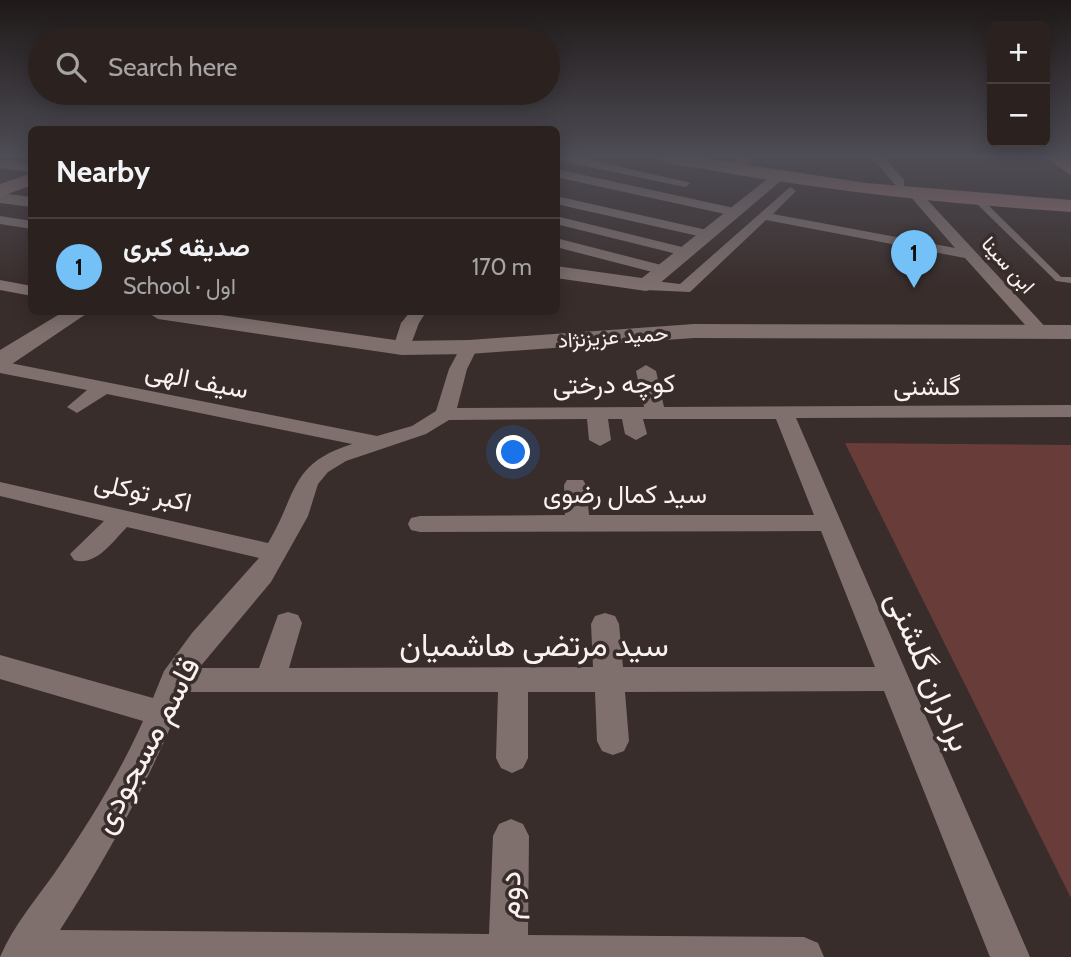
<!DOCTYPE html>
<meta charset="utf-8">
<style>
body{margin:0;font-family:Cabin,Vazirmatn,sans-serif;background:#372f2d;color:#f1f3f6}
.controls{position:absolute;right:21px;top:21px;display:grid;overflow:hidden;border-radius:10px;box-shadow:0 4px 18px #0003}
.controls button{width:63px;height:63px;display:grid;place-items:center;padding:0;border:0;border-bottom:2px solid #473f3e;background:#2b2220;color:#f1f3f6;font:35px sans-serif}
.you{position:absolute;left:514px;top:453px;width:24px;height:24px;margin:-18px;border:5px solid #fff;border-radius:50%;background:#1a73e8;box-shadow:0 0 0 10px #1a73e833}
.badge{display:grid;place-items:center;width:46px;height:46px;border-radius:50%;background:#73c1f6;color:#111;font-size:23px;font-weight:700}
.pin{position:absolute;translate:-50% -58px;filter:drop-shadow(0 2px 4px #0008)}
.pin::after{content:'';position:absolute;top:37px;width:24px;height:21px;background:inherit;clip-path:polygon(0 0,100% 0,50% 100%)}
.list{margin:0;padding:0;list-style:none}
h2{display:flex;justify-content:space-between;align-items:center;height:91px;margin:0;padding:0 28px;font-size:30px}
h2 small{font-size:23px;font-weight:400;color:#a6a4a5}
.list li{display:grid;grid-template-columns:46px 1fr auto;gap:21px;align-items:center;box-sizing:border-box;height:98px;padding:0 28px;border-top:2px solid #473f3e}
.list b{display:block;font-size:26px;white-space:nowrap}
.list p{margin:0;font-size:23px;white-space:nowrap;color:#a6a4a5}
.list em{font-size:23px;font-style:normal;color:#a6a4a5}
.icon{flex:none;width:38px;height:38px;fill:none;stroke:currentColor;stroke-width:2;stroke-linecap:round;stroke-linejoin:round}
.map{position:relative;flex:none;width:1071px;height:957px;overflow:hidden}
.search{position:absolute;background:#2b2220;box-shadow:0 4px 18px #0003;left:28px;top:28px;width:532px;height:77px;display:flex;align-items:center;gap:18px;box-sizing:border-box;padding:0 24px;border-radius:38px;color:#a6a4a5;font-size:26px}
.panel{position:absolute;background:#2b2220;box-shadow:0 4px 18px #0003;left:28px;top:126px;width:532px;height:189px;border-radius:10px}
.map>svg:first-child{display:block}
</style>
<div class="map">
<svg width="1071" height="957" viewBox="0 0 1071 957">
<rect width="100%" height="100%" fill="#392d2b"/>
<path fill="#683c39" d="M 845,443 L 1071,445 L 1071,898 Z"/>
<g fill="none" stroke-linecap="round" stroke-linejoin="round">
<path fill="#7f706e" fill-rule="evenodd" d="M 976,199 L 982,199 L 1061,277 L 1071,277 L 1071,283 L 1056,281 L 976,203 Z"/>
<path fill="#7f706e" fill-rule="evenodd" d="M 556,156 L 573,156 L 691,183 L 685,187 L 556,160 Z
M 732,156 L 745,156 L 751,163 L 741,166 Z
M 871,156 L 883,156 L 904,180 L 904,186 L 896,186 Z
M 0,160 L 32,164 L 32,172 L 0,168 Z
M 556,169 L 734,208 L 741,212 L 734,216 L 556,177 Z
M 790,187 L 796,191 L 773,214 L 955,248 L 910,196 L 921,193 L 1050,332 L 1047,336 L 1035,336 L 965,258 L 766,220 L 690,292 L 646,290 L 638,285 L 646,280 L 680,284 Z
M 556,196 L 707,230 L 714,234 L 707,238 L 556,204 Z
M 0,216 L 32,221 L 32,229 L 0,224 Z
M 556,216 L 690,249 L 692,252 L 685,256 L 556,224 Z
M 556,238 L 669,267 L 672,270 L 664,275 L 556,247 Z
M 0,280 L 32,286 L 32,296 L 0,290 Z
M 410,312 L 426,312 L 419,323 L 408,352 L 396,352 L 393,348 L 401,323 Z
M 469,342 L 478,347 L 467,369 L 457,408 L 644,407 L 636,371 L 646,365 L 656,371 L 664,407 L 1071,405 L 1071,417 L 796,418 L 1030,957 L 990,957 L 884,691 L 625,692 L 629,741 L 624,751 L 613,755 L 602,751 L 597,741 L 595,692 L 528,692 L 528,758 L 523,768 L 512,773 L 501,768 L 496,758 L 498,692 L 185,692 C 152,776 109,854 60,930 L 489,934 L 493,836 L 499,824 L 511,819 L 523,824 L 529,836 L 528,935 L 804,937 L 818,943 L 824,957 L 0,957 C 13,926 37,898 56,871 C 88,824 120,773 143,721 L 0,679 L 0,655 L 153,698 L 164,671 L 192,633 L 259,558 L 127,527 C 113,541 96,567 74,560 L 70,554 L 104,521 L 0,496 L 0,482 L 268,543 C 298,493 289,464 352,444 L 107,394 L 77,413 L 67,407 L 87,390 L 0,373 L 0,361 L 377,436 L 412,426 L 436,411 L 449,369 L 463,343 ZM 587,419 L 589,440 L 600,446 L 611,440 L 608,419 L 622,419 L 625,434 L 636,440 L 647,434 L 643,419 L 776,419 L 814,515 L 589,515 L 586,485 L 583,480 L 567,480 L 564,485 L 565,515 L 420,516 L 411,518 L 408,524 L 411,530 L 420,532 L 821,531 L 875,667 L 623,667 L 619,624 L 615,616 L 605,613 L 595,616 L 591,624 L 593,667 L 289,668 L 302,623 L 298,615 L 288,612 L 278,615 L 259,668 L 199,668 L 271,582 L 308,516 L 318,484 L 328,472 L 346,461 L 426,434 L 449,420 Z"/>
<path fill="#7f706e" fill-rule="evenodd" d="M 776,172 L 782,174 L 782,180 L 653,289 L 646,291 L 556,278 L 556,266 L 642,278 Z
M 0,193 L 32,197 L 32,207 L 0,203 Z
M 63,312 L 89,312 L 9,366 L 0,368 L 0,350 Z
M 147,312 L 200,312 L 402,341 L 469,340 L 694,324 L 1071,325 L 1071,339 L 694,338 L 469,354 L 402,355 L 158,319 Z"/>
<path fill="#947370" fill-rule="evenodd" d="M 654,156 L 690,156 L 866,183 L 1071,200 L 1071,212 C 948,204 825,191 704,169 C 690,166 663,166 654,156 Z
M 32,173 L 32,185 L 0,197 L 0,184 Z"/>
<path fill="#aa7672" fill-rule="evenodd" d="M 1043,156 L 1065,156 L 1071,160 L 1071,175 Z"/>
</g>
<linearGradient id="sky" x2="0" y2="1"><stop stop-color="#1f1918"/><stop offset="0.54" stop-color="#4e4c55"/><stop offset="1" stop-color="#4e4c55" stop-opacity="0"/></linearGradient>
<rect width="1071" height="290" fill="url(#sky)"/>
<g text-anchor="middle" stroke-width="7" stroke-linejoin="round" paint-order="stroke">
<g font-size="21" fill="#faf2f1" stroke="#392d2b">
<text transform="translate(1008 265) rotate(48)" y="7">ابن سینا</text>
<text transform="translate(613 337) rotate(-4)" y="7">حمید عزیزنژاد</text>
</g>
<g font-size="26" fill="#faf2f1" stroke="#392d2b">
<text transform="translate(197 380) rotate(11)" y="9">سیف الهی</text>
<text transform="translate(614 384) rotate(-1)" y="9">کوچه درختی</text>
<text x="927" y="395">گلشنی</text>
<text transform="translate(143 492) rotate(13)" y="9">اکبر توکلی</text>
<text x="625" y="503">سید کمال رضوی</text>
</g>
<g font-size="32" fill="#faf2f1" stroke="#392d2b">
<text x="534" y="656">سید مرتضی هاشمیان</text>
<text transform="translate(929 671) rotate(67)" y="11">برادران گلشنی</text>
<text transform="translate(146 745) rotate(-62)" y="11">قاسم مسجودی</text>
<text transform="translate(509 895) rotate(-88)" y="11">دوم</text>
</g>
</g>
</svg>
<div class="controls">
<button>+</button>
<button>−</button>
</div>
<div class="you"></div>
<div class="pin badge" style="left:914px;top:288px">1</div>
<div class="search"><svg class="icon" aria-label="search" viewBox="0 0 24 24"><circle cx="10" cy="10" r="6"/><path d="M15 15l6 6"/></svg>Search here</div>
<section class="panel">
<h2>Nearby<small></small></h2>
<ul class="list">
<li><span class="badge">1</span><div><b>صدیقه کبری</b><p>School · اول</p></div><em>170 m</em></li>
</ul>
</section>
</div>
